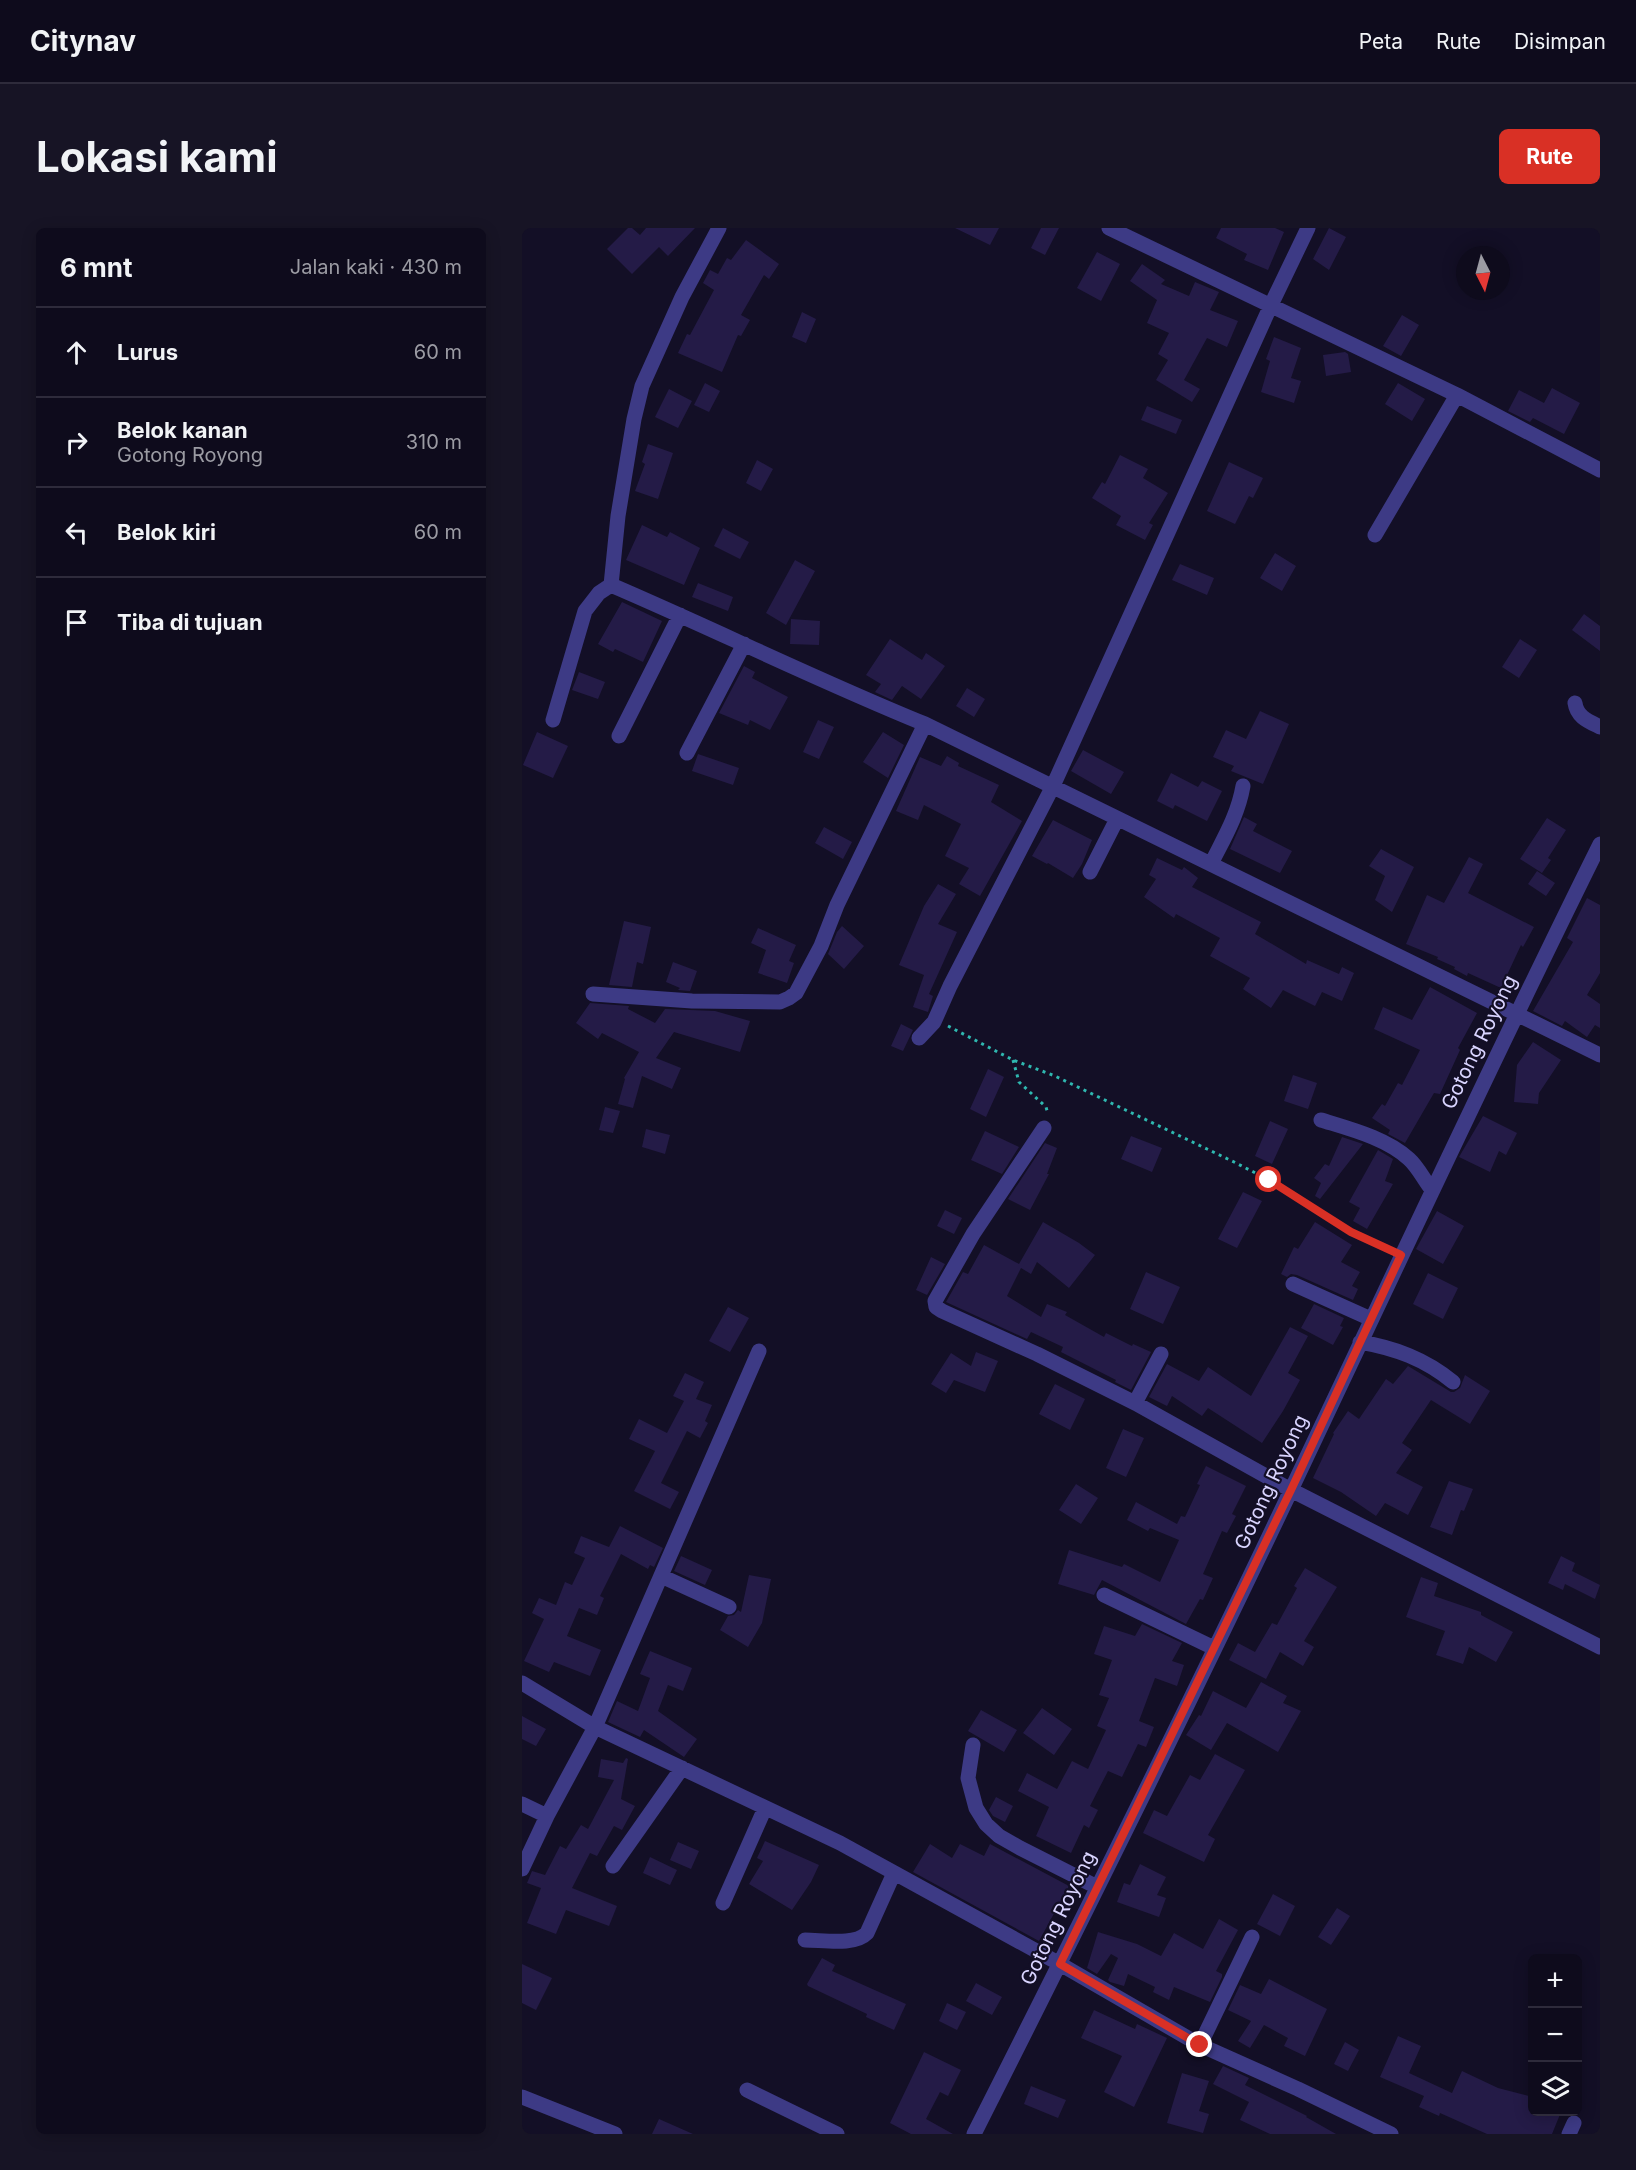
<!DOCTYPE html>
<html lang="id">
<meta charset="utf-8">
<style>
body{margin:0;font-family:Inter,sans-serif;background:#171425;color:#f1f3f6}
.controls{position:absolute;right:18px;bottom:18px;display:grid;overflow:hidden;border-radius:9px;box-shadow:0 3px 15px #0003}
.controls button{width:54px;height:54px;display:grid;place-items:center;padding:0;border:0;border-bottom:2px solid #2e2b3b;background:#0e0b1c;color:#f1f3f6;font:30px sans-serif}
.compass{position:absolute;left:934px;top:18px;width:54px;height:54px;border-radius:50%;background:#0e0b1c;box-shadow:0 3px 15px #0003;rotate:174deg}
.stop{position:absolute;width:18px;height:18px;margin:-14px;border:4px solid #d93025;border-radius:50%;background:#fff}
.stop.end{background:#d93025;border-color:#fff;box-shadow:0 2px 6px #0008}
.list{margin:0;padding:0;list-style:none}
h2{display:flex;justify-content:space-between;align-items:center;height:78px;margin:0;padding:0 24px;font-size:26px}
h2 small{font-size:20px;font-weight:400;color:#9b9ba3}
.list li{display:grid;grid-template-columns:39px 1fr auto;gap:18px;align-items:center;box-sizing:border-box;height:90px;padding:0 24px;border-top:2px solid #2e2b3b}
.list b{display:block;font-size:22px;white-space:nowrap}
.list p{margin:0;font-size:20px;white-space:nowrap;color:#9b9ba3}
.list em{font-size:20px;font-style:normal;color:#9b9ba3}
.icon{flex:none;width:33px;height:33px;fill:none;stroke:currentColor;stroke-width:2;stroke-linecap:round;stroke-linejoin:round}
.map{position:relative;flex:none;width:1078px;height:1906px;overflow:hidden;border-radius:9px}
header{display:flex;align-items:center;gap:36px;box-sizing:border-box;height:84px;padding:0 30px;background:#0e0b1c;border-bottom:2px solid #2e2b3b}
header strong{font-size:28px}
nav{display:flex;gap:33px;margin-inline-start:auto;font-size:21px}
.intro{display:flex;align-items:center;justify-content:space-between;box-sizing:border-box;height:144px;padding:0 36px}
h1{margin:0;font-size:42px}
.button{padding:15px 27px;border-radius:9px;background:#d93025;color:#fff;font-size:21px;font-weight:700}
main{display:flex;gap:36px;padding:0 36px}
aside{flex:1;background:#0e0b1c;border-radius:9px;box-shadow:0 3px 15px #0003}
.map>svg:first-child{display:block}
</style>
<header>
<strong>Citynav</strong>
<nav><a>Peta</a><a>Rute</a><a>Disimpan</a></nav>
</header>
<div class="intro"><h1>Lokasi kami</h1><a class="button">Rute</a></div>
<main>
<aside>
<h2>6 mnt<small>Jalan kaki · 430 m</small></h2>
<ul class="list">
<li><svg class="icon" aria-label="ahead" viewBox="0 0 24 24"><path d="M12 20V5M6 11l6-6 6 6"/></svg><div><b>Lurus</b></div><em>60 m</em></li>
<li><svg class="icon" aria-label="right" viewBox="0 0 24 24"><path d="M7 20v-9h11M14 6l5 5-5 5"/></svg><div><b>Belok kanan</b><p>Gotong Royong</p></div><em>310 m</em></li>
<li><svg class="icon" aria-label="left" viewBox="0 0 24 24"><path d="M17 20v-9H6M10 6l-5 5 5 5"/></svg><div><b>Belok kiri</b></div><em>60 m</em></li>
<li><svg class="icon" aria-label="arrive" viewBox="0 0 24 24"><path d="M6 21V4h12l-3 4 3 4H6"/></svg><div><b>Tiba di tujuan</b></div></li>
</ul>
</aside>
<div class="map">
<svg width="1078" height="1906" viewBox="0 0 1078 1906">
<rect width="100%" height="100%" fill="#130f26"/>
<path fill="#241b47" d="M 106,0 L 110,0 L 118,7 L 124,0 L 173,0 L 146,28 L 137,19 L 110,46 L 85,21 Z
M 433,0 L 477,0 L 468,17 Z
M 519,0 L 537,0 L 523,27 L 509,20 Z
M 699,0 L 753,0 L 762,4 L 746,42 L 722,32 L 725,26 L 694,10 Z
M 807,0 L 824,9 L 807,42 L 791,31 Z
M 224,12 L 257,36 L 247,51 L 242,47 L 219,87 L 228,92 L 219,108 L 216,107 L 200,144 L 156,125 L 165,106 L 168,107 L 192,62 L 181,55 L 188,42 L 196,46 L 205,30 L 209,32 Z
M 575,24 L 598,36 L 579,73 L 555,60 Z
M 620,36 L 643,52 L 639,56 L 667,68 L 673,54 L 697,64 L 688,82 L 716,93 L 705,119 L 685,110 L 662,152 L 678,161 L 670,174 L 634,152 L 646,132 L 636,126 L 647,105 L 625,95 L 635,72 L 608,53 Z
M 280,84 L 294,91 L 284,115 L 270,109 Z
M 880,87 L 897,97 L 879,128 L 861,118 Z
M 752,109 L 779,120 L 769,150 L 779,153 L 772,175 L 739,164 L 748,133 L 744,131 Z
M 823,124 L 826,126 L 829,144 L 804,148 L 801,127 Z
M 183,155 L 198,163 L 187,184 L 172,177 Z
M 876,155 L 903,171 L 890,193 L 863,176 Z
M 1030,160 L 1058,175 L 1042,206 L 1011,190 L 1008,194 L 986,183 L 997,162 L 1022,175 Z
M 147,161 L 170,173 L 156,200 L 133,189 Z
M 625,178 L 660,192 L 654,206 L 619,192 Z
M 126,216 L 151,225 L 136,271 L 113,263 L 123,236 L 120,234 Z
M 598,227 L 626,241 L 621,250 L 646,265 L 627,295 L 631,297 L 623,312 L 594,297 L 599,288 L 570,270 L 580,254 L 583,256 Z
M 235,232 L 251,241 L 239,263 L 224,255 Z
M 707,234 L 741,250 L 731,270 L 727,268 L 713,296 L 685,283 Z
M 120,297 L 145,309 L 148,304 L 178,320 L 162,357 L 104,332 Z
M 201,300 L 227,314 L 218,331 L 192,318 Z
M 753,325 L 774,338 L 760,363 L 738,350 Z
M 273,332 L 293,343 L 264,397 L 244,385 Z
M 658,336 L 692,350 L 685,367 L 650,352 Z
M 176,355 L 211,369 L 206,383 L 170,369 Z
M 100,374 L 140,393 L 121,434 L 93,421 L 91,424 L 76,416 Z
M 1062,386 L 1078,398 L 1078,423 L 1050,402 Z
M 269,391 L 298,393 L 297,417 L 268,416 Z
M 368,411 L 400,432 L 404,425 L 423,438 L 399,471 L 380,458 L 370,472 L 355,465 L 353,464 L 359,456 L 344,447 Z
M 998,411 L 1015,422 L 997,450 L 980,439 Z
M 222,438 L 233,444 L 230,450 L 266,469 L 248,502 L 228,492 L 226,497 L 197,485 Z
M 57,444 L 83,454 L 76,471 L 50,462 Z
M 445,460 L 463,471 L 452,489 L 434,478 Z
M 738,483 L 767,496 L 741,556 L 709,543 L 712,538 L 691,529 L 704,502 L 724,511 Z
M 296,492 L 312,499 L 297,531 L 281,524 Z
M 15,504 L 46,518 L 31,550 L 1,537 Z
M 361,504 L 382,517 L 366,550 L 341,534 Z
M 561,522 L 602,544 L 589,566 L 549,543 Z
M 176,526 L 217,540 L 211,557 L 170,543 Z
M 425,528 L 437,535 L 436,538 L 477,557 L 469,574 L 500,593 L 458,668 L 437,656 L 447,640 L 423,628 L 439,596 L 402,577 L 396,592 L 374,583 L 398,529 L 419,538 Z
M 649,545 L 676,559 L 680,553 L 700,563 L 685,593 L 653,577 L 651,581 L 635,573 Z
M 722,589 L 735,596 L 731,603 L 770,623 L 758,645 L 708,621 Z
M 1025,590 L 1044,602 L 1026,630 L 1029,632 L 1020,645 L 998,631 Z
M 531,592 L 570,612 L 560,636 L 551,650 L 526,635 L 525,636 L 510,628 Z
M 302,599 L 330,614 L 321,631 L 293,615 Z
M 859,621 L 892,639 L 870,684 L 853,672 L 863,648 L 847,638 Z
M 947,629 L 961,636 L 946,665 L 1012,699 L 1001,719 L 999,717 L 979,760 L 946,745 L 945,748 L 932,741 L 933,739 L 915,731 L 916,729 L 884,716 L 905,667 L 922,675 Z
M 635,630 L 660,642 L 662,639 L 676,650 L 670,659 L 739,694 L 733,706 L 784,736 L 785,732 L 817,746 L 820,739 L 832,745 L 820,773 L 800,764 L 793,778 L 761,762 L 749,780 L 721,761 L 728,750 L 688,728 L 698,710 L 654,686 L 652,690 L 622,669 L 634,651 L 627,647 Z
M 1015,643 L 1033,655 L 1024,668 L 1006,656 Z
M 416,656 L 434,666 L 416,696 L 435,704 L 407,766 L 411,768 L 406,784 L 391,779 L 402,747 L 377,737 L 402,678 Z
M 1065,670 L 1078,677 L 1078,745 L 1065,767 L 1078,776 L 1078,800 L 1073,797 L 1065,809 L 1043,793 L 1040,798 L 1011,783 L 1051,714 L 1045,710 Z
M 102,693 L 129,699 L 121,736 L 115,734 L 110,759 L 87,757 Z
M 320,698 L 342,718 L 322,741 L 306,726 L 315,704 Z
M 236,700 L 274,717 L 267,733 L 272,735 L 265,755 L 236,745 L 244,722 L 229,715 Z
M 151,734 L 175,743 L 168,763 L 156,762 L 158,760 L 144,754 Z
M 908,759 L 955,785 L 936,820 L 938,822 L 918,866 L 912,865 L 883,915 L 866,906 L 868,902 L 850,890 L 860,876 L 863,878 L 876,855 L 880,857 L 898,822 L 852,801 L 861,779 L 890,792 Z
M 68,775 L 107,778 L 106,781 L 133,795 L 143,781 L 193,783 L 228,793 L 218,824 L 152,804 L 134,830 L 159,840 L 150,861 L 120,848 L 111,880 L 96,876 L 103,851 L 102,850 L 117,824 L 80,805 L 76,811 L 54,795 Z
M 379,796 L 391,802 L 381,823 L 369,818 Z
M 1011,814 L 1039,832 L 1017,865 L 1016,876 L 992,874 L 995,837 Z
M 466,841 L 482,849 L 464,889 L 448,881 Z
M 771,847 L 795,855 L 786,881 L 762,873 Z
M 83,879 L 98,883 L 91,905 L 77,902 Z
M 961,888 L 995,905 L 984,927 L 977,923 L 968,944 L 937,929 Z
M 748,893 L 766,901 L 750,936 L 733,928 Z
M 124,901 L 148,907 L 143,926 L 120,919 Z
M 463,903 L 497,919 L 480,946 L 449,932 Z
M 609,908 L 640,920 L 630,944 L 599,931 Z
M 820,909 L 841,916 L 798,971 L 793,968 L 799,955 L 792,950 L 803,936 L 807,938 Z
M 523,915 L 535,920 L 525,946 L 527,946 L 508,982 L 486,971 Z
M 856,922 L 871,931 L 863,953 L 871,956 L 845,1001 L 831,993 L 838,980 L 827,974 Z
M 721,964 L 740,973 L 715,1020 L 696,1011 Z
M 423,982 L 440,990 L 432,1006 L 415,998 Z
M 915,983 L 942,998 L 921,1036 L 894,1021 Z
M 521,994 L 557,1015 L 573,1027 L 547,1060 L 515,1034 L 509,1046 L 499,1040 L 485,1068 L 519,1089 L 525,1076 L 545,1084 L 543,1087 L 582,1109 L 584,1105 L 610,1118 L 611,1116 L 629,1124 L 609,1162 L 593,1154 L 594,1152 L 539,1124 L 541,1119 L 509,1104 L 505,1111 L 424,1074 L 441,1044 L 446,1046 L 462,1017 L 497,1036 Z
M 793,994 L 830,1017 L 819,1034 L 838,1044 L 830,1058 L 836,1061 L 831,1072 L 775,1047 L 769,1046 L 765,1049 L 759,1046 L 772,1019 L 776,1021 Z
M 409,1029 L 423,1036 L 405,1067 L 394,1062 Z
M 624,1044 L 658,1059 L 641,1096 L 608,1081 Z
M 906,1045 L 936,1060 L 921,1091 L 891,1076 Z
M 792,1076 L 822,1090 L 818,1098 L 821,1099 L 811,1117 L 779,1100 Z
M 206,1079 L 227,1090 L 208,1124 L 187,1113 Z
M 768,1099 L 786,1108 L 766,1145 L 778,1152 L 761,1183 L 740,1215 L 686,1180 L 680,1188 L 650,1168 L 645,1178 L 627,1169 L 645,1136 L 677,1153 L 686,1139 L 729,1168 Z
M 454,1124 L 476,1133 L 463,1164 L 432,1152 L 424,1165 L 409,1156 L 429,1125 L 449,1138 Z
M 886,1138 L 929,1164 L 932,1164 L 938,1160 L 943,1147 L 968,1163 L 948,1196 L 909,1172 L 880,1215 L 890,1222 L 874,1245 L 901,1259 L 886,1287 L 863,1275 L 854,1288 L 819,1264 L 791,1250 L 812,1206 L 811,1205 L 826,1183 L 837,1191 L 864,1151 L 871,1156 Z
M 163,1145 L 182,1154 L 174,1171 L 190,1177 L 183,1193 L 186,1195 L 178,1210 L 165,1203 L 139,1255 L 157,1264 L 148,1281 L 112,1263 L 133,1223 L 107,1211 L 117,1191 L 145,1205 L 162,1173 L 151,1168 Z
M 533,1156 L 563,1171 L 548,1202 L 517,1186 Z
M 601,1201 L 622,1210 L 604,1249 L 584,1240 Z
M 684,1238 L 724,1258 L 710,1286 L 714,1288 L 705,1305 L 700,1303 L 681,1346 L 691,1350 L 681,1372 L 678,1371 L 664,1396 L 580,1352 L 572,1367 L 536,1356 L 547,1322 L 600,1339 L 602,1336 L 638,1354 L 657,1312 L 628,1300 L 626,1303 L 605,1292 L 614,1274 L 655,1296 L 659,1288 L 663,1289 L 678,1257 L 675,1256 Z
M 927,1253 L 951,1261 L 942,1283 L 939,1282 L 930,1307 L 908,1299 Z
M 554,1256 L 576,1270 L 559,1296 L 537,1282 Z
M 98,1298 L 141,1320 L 132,1339 L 128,1337 L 126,1341 L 99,1326 L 78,1368 L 82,1370 L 75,1387 L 57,1380 L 45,1408 L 79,1422 L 68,1448 L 32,1434 L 27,1444 L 2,1433 L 22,1391 L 10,1385 L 17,1370 L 34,1377 L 43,1354 L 50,1357 L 63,1330 L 52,1325 L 59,1308 L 87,1319 Z
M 159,1328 L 190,1342 L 183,1357 L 152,1343 Z
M 1039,1328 L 1053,1335 L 1050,1343 L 1078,1357 L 1073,1371 L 1043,1356 L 1041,1362 L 1026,1355 Z
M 783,1340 L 815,1359 L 782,1413 L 792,1419 L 781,1438 L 758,1424 L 744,1451 L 707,1432 L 716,1415 L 733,1424 L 750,1395 L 755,1397 L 775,1360 L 772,1358 Z
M 227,1347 L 249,1351 L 240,1395 L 226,1419 L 198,1402 L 206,1388 L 212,1387 L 216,1382 L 219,1384 Z
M 899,1349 L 916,1355 L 912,1368 L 959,1384 L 959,1387 L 991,1404 L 974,1434 L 947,1419 L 941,1436 L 914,1427 L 923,1403 L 884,1389 Z
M 620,1396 L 660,1415 L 650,1433 L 662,1437 L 655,1458 L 633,1450 L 617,1493 L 632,1499 L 624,1519 L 616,1516 L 600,1549 L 586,1543 L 568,1578 L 576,1582 L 567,1600 L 562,1597 L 549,1625 L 514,1608 L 527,1579 L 496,1563 L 505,1545 L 535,1561 L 550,1533 L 566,1541 L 584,1502 L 575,1498 L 587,1470 L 577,1467 L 590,1432 L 572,1426 L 582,1398 L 613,1408 Z
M 128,1423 L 170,1440 L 161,1463 L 146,1457 L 136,1483 L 175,1511 L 162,1529 L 122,1502 L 118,1509 L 86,1494 L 95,1473 L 116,1483 L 128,1450 L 118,1446 Z
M 739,1454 L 765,1468 L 761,1475 L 779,1483 L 756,1524 L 705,1495 L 689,1522 L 664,1507 L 677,1487 L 679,1488 L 691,1463 L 724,1480 Z
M 520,1480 L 550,1501 L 532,1527 L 501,1505 Z
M 459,1482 L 495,1502 L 482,1524 L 446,1503 Z
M 0,1488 L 24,1501 L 14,1518 L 0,1511 Z
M 693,1526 L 723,1542 L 686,1607 L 693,1611 L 682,1634 L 621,1605 L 632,1582 L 645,1588 L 668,1547 L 678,1552 Z
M 104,1530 L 106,1531 L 99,1571 L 113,1578 L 100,1602 L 92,1598 L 75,1628 L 68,1625 L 50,1660 L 95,1678 L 87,1698 L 44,1682 L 34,1706 L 5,1695 L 19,1660 L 5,1655 L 10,1643 L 23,1647 L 38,1618 L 44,1621 L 59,1597 L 66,1601 L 92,1552 L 76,1549 L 79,1531 L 101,1535 Z
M 474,1569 L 491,1578 L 483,1594 L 471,1588 L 467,1582 Z
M 243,1613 L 297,1637 L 289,1654 L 270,1682 L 227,1656 L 241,1633 L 235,1630 Z
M 156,1614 L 177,1623 L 169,1641 L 148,1632 Z
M 408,1616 L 430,1630 L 438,1616 L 462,1628 L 468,1616 L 547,1658 L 517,1713 L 391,1644 Z
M 128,1629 L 155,1642 L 148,1657 L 121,1645 Z
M 618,1636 L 644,1649 L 635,1667 L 644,1670 L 637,1689 L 595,1674 L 602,1655 L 608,1657 Z
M 751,1666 L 773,1678 L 758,1708 L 735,1696 Z
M 815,1680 L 828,1688 L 809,1717 L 796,1709 Z
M 697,1691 L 716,1702 L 694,1743 L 700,1746 L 700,1749 L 688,1774 L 652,1759 L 647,1772 L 631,1764 L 633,1759 L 606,1746 L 602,1758 L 588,1754 L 586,1752 L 596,1730 L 589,1726 L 575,1746 L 565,1740 L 576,1704 L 615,1716 L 639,1728 L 652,1705 L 681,1721 Z
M 300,1730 L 313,1737 L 310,1743 L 384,1776 L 372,1802 L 344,1789 L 345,1786 L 286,1758 L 285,1756 Z
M 0,1736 L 30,1750 L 14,1782 L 0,1775 Z
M 747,1751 L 805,1781 L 783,1828 L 762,1818 L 766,1810 L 742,1797 L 728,1820 L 716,1813 L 729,1793 L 706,1782 L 718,1757 L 739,1766 Z
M 454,1755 L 480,1769 L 470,1787 L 444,1773 Z
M 425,1775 L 444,1784 L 435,1802 L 417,1793 Z
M 572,1782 L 613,1801 L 615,1796 L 645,1810 L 612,1879 L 582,1864 L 600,1828 L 559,1810 Z
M 876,1808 L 899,1818 L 887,1845 L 930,1865 L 940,1843 L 976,1860 L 1011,1869 L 1011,1884 L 1039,1884 L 1030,1906 L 965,1906 L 918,1885 L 917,1888 L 897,1879 L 902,1868 L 858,1849 Z
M 823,1814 L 837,1822 L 826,1843 L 812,1836 Z
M 402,1824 L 439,1842 L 426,1868 L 418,1864 L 404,1891 L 431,1906 L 389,1906 L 368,1895 Z
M 701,1838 L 727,1850 L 723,1857 L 785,1888 L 784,1889 L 814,1906 L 748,1906 L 718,1892 L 727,1874 L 691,1856 Z
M 660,1845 L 687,1853 L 677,1883 L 687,1886 L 681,1905 L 645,1895 Z
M 509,1858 L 544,1872 L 536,1890 L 502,1876 Z
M 137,1891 L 171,1906 L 130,1906 Z"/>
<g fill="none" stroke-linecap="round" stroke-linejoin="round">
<path stroke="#2fb8b0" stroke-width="3" stroke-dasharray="3 4.5" stroke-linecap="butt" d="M 426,798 L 491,832 L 533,848 L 714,935 L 747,952 L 829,1003 L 866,1021
M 491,832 L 497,854 L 524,879 L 526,886"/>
<path stroke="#3d3a85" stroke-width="15" d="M 197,0 L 160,69 L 120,158 L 112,191 L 96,288 L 89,357 C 194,402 297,453 403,496 L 1078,827
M 587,0 L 935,167 L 1078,242
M 853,307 L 935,167
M 1053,475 C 1055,489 1066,493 1078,499
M 31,492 L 63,383 L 77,365 L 89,357
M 97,508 L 158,387
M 165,525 L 222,416
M 689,636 C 702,610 716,587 721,558
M 568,644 L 595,591
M 71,766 L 170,773 L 258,774 L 267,770 L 274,765 L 299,718 L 315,677 L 403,496
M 397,810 L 412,794 L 428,758 L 531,558 L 749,77 L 786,0
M 799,892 C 828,901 864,910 887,931 C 896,939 902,952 910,962
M 522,900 L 451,1006 L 413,1073 L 414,1079 L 420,1083 L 515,1126 L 613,1175 L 769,1262 L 1078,1419
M 771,1056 L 849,1091
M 838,1114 C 873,1120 903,1131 931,1154
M 613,1175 L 639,1126
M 139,1348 L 207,1379
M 582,1367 L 692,1420
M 0,1455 L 73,1499 L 318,1615 L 538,1736 L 678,1817 L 776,1861 L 869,1906
M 451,1517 L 446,1550 L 454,1580 L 464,1596 L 477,1608 L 498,1620 L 575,1659
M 0,1576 L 25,1588
M 91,1638 L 160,1540
M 0,1641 L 25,1588 L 73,1499 L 237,1123
M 201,1675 L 243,1580
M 283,1712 C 301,1712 333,1718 345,1705 L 372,1645
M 678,1817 L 730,1709
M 225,1862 L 315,1906
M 0,1869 L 93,1906
M 452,1906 C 560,1692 667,1477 770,1260 C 872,1045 972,829 1078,616
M 1047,1906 L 1052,1895"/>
</g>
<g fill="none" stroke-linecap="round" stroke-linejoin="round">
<path stroke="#d93025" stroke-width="8" d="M 678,1817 L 538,1736 L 769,1262 L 879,1027 L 829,1004 L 747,952"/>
</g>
<g text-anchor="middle" stroke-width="4.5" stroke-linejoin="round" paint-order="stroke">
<g font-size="20" fill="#d9d4ff" stroke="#130f26">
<text transform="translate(957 814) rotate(-64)" y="7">Gotong Royong</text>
<text transform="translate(749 1254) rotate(-65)" y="7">Gotong Royong</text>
<text transform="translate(536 1690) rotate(-64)" y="7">Gotong Royong</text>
</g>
</g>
</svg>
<div class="controls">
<button>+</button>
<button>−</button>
<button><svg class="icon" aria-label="layers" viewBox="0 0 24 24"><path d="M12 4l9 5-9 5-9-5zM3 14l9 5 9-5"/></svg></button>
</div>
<svg class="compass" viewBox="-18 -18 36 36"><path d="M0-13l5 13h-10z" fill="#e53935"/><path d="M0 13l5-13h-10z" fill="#9b9ba3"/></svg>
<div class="stop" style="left:747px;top:952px"></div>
<div class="stop end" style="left:678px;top:1817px"></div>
</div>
</main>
